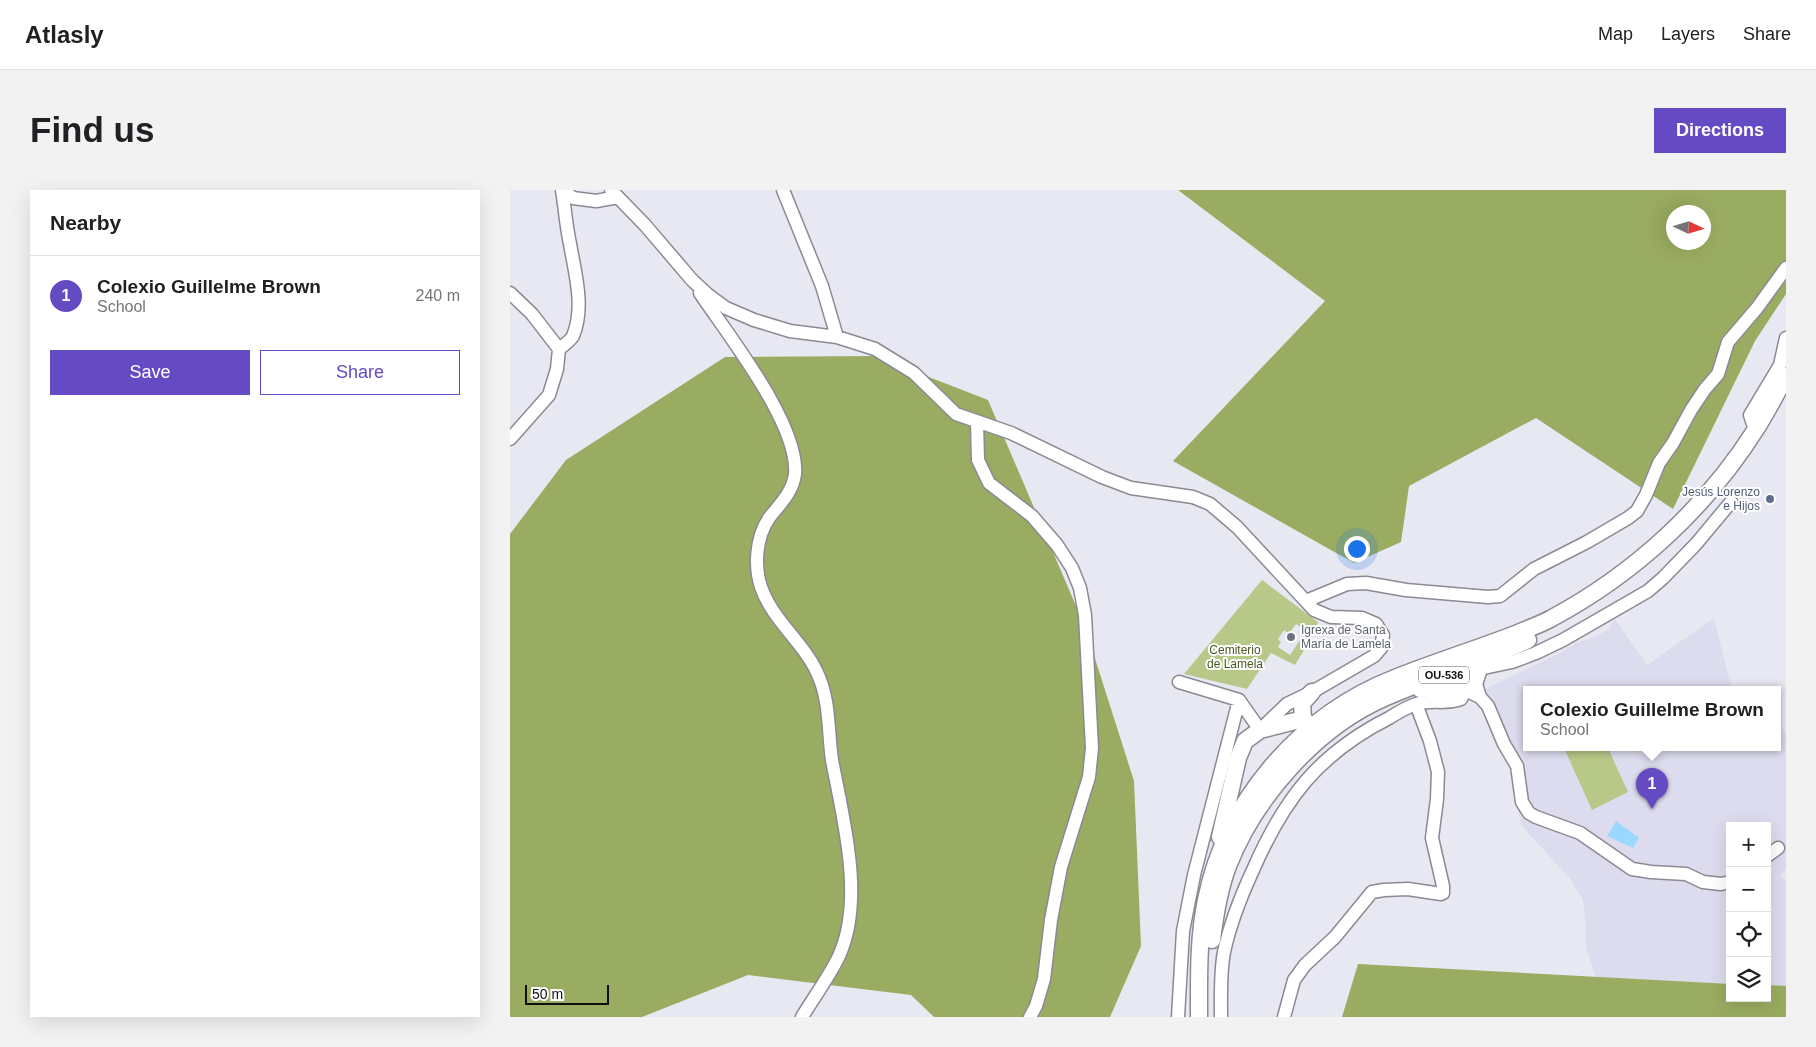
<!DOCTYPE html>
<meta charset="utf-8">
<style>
body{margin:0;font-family:Arial,sans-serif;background:#f2f2f2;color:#202124}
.controls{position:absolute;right:15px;bottom:15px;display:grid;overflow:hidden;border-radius:0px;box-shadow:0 5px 20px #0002}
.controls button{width:45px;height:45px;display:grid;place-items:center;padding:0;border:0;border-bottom:1px solid #e0e0e0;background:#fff;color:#202124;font:25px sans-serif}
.compass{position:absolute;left:1156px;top:15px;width:45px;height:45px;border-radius:50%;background:#fff;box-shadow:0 5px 20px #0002;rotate:94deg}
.scale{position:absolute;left:15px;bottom:12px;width:84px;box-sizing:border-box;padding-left:5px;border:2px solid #0f0f12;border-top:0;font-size:14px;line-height:18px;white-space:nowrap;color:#0f0f12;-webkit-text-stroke:4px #fff;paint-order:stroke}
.you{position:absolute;left:846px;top:358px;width:18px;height:18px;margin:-12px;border:4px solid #fff;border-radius:50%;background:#1a73e8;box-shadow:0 0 0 8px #1a73e833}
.badge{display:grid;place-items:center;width:32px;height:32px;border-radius:50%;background:#644bc4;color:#fff;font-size:16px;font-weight:700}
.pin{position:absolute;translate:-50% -41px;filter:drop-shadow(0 1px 2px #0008)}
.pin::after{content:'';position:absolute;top:26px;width:18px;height:15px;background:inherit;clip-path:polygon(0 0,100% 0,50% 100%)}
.popup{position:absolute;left:1013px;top:496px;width:258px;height:65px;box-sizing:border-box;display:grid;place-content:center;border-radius:0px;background:#fff;filter:drop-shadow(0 1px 4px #0005);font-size:16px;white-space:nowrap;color:#757577}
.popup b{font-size:19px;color:#202124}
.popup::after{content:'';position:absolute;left:50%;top:100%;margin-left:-10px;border:10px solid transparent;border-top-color:#fff}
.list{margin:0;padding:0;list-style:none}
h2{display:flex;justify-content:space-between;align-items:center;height:65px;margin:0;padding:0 20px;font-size:21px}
h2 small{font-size:16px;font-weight:400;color:#757577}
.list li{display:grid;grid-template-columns:32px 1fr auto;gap:15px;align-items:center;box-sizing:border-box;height:80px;padding:0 20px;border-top:1px solid #e0e0e0}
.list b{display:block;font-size:19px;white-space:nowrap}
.list p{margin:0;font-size:16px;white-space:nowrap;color:#757577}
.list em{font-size:16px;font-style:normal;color:#757577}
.actions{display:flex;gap:10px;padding:15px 20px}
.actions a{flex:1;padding:11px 0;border:1px solid #644bc4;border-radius:0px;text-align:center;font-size:18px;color:#644bc4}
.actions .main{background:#644bc4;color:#fff}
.icon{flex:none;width:28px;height:28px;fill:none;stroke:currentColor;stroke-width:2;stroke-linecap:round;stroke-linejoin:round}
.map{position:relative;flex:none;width:1276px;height:827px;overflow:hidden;border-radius:0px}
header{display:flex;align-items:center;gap:30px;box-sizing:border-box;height:70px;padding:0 25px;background:#fff;border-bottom:1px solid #e0e0e0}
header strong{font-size:24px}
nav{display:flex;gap:28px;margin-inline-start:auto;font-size:18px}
.intro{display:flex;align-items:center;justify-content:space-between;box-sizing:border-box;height:120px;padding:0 30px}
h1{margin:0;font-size:35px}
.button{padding:12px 22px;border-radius:0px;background:#644bc4;color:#fff;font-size:18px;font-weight:700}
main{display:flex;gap:30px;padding:0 30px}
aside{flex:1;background:#fff;border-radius:0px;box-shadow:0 5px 20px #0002}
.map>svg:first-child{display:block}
</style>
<header>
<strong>Atlasly</strong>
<nav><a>Map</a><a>Layers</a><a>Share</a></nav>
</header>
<div class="intro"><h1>Find us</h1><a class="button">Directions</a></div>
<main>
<aside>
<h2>Nearby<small></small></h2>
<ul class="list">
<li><span class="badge">1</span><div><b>Colexio Guillelme Brown</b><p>School</p></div><em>240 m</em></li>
</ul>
<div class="actions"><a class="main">Save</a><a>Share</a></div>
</aside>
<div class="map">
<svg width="1276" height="827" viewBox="0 0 1276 827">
<rect width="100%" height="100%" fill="#e8e8f3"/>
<path fill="#dcdcee" d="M 1204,428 L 1222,500 L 1017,500 L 1017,558 L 1267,558 L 1267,532 L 1276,544 L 1276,679 L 1270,686 L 1276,690 L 1276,797 L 1257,797 L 1257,636 L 1220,636 L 1220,808 L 1112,827 L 1098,826 L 1076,757 L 1075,723 L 1072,708 L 1061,690 L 1011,635 L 1004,604 L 1007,575 L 973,500 L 1050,463 L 1066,453 L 1085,447 L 1099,439 L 1105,429 L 1137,475 Z"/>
<path fill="#b7c888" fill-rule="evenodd" d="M 752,390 L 808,432 L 802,447 L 785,475 L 761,463 L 737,499 L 674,484 ZM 786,434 L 796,441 L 780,465 L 768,457 L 771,452 L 768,449 L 774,440 L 779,444 Z
M 1054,558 L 1098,558 L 1118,602 L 1082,620 Z"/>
<path fill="#9aac61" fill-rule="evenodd" d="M 668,0 L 1276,0 L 1276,104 L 1245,151 L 1163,319 L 1026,228 L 899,296 L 891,352 L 844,373 L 663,271 L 815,111 ZM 1164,22 L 1194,22 L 1194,52 L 1164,52 Z
M 365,166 L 478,210 L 575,437 L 624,591 L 631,756 L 600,827 L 424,827 L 401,805 L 238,785 L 132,827 L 0,827 L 0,344 L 56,270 L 215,167 Z
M 848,774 L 1220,794 L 1220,808 L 1257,808 L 1257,795 L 1276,796 L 1276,827 L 832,827 Z"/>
<path fill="#9bd8fe" d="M 1106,631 L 1129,648 L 1123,658 L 1097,646 Z"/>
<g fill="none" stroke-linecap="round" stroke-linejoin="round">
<g stroke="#8a8994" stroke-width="15">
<path id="minor" d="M 53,0 L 63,8 L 86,11 L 108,7
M 101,0 L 135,35 L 182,90 L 197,104 L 216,118 L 244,130 L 280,141 L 327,147 L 365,159 L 404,183 L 446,224 L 501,243 L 592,287 L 621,298 L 683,307 L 700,314 L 727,337 L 804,420 L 821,427 L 852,428 L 866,434 L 873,445 L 871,458 L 864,466 L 802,502 L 777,514 L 750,540 L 729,510 L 669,492
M 273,0 L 312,96 L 327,147
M 0,103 L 22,124 L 49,159
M 190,103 C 218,145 289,234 285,284 C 283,302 269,315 259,328 C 246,347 244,376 251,397 C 263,432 296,454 309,487 C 320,513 318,543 322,570 C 333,629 355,709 329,766 C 319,787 304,807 292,827
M 467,232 L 468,270 L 479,293 L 522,326 L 547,355 L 562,378 L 570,398 L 575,425 L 582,558 L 579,587 L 551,677 L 541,730 L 534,789 L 526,816 L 520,827
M 1245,240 L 1240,225 L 1270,175 L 1276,148
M 0,249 L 39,205 L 47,179 L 49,159 C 53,156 60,151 63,146 C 75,117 65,83 60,54 C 56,36 55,18 52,0
M 796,411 L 837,394 L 856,393 L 896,400 L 978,407 L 990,406 L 1024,379 L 1077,352 L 1118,328 L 1127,321 L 1136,305 L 1149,273 L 1163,253 L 1181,220 L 1195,199 L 1208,184 L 1218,152 L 1247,118 L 1276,78
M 969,479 L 1002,472 L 1026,463 L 1053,450 L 1138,401 L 1153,388 L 1186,354 L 1221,312
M 970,507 L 978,516 L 994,554 L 1007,576 L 1012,612 L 1019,623 L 1026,627 L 1070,643 L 1122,679 L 1141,682 L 1176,684 L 1193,692 L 1211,694 L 1220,692
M 1257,666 L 1268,658
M 668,827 L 673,741 L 684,685 L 729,510
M 711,827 C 711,806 710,783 714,762 C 720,734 731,706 743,680 C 774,609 808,564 879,528 C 887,523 897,517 906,514 C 921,509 936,515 951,509 L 955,500 L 970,507 L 965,491
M 774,827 L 784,790 L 795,775 L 825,747 L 862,702 L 874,700 L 898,699 L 931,704 L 933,703 L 933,696 L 922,648 L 927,609 L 928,582 L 920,551 L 906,514"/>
</g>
<g stroke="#8a8994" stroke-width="19">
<path id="major" d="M 910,499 L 916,498 L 955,500 L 965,491 L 969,479 L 979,467
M 801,536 L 793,529 L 792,513 L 802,502
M 710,647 L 728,568 L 735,551 L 750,540 L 793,529
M 702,750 C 705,725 709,700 718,676 C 745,607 806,538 874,508 C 922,487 971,472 1018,450
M 689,827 C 689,788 688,748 696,710 C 716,611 790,525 885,488 C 925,472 967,459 1008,443 C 1019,438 1032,434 1042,428 C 1124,384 1196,318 1246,239 C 1257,222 1266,204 1276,186"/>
</g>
<use href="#minor" stroke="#fff" stroke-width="12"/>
<use href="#major" stroke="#fff" stroke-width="16"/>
</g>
<circle fill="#5c6f8a" stroke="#fff" stroke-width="2" cx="1260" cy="309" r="5"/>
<circle fill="#6b7280" stroke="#fff" stroke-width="2" cx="781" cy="447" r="5"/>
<g text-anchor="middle" stroke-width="4" stroke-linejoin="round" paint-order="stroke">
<rect fill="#fff" stroke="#575759" stroke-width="1" x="909" y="476.5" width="50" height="17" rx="4"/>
<g font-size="11" font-weight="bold" fill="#0f0f12">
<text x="934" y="489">OU-536</text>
</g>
<g font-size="12" fill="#4e5e75" stroke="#fff" text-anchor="end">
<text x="1250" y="306">Jesús Lorenzo<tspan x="1250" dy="14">e Hijos</tspan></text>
</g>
<g font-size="12" fill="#5b616d" stroke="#fff" text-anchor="start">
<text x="791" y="444">Igrexa de Santa<tspan x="791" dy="14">María de Lamela</tspan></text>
</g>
<g font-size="12" fill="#4b5721" stroke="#fff">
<text x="725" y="464">Cemiterio<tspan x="725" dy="14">de Lamela</tspan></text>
</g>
</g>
</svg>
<div class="controls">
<button>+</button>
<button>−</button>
<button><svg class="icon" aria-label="locate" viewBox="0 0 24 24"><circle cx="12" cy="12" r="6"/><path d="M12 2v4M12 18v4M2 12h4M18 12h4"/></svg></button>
<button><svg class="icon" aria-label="layers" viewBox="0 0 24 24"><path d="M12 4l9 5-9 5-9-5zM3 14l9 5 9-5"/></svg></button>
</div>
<svg class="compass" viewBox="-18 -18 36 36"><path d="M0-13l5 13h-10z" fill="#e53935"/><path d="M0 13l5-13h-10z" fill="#757577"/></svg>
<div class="scale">50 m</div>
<div class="you"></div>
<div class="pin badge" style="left:1142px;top:619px">1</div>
<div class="popup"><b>Colexio Guillelme Brown</b>School</div>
</div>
</main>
